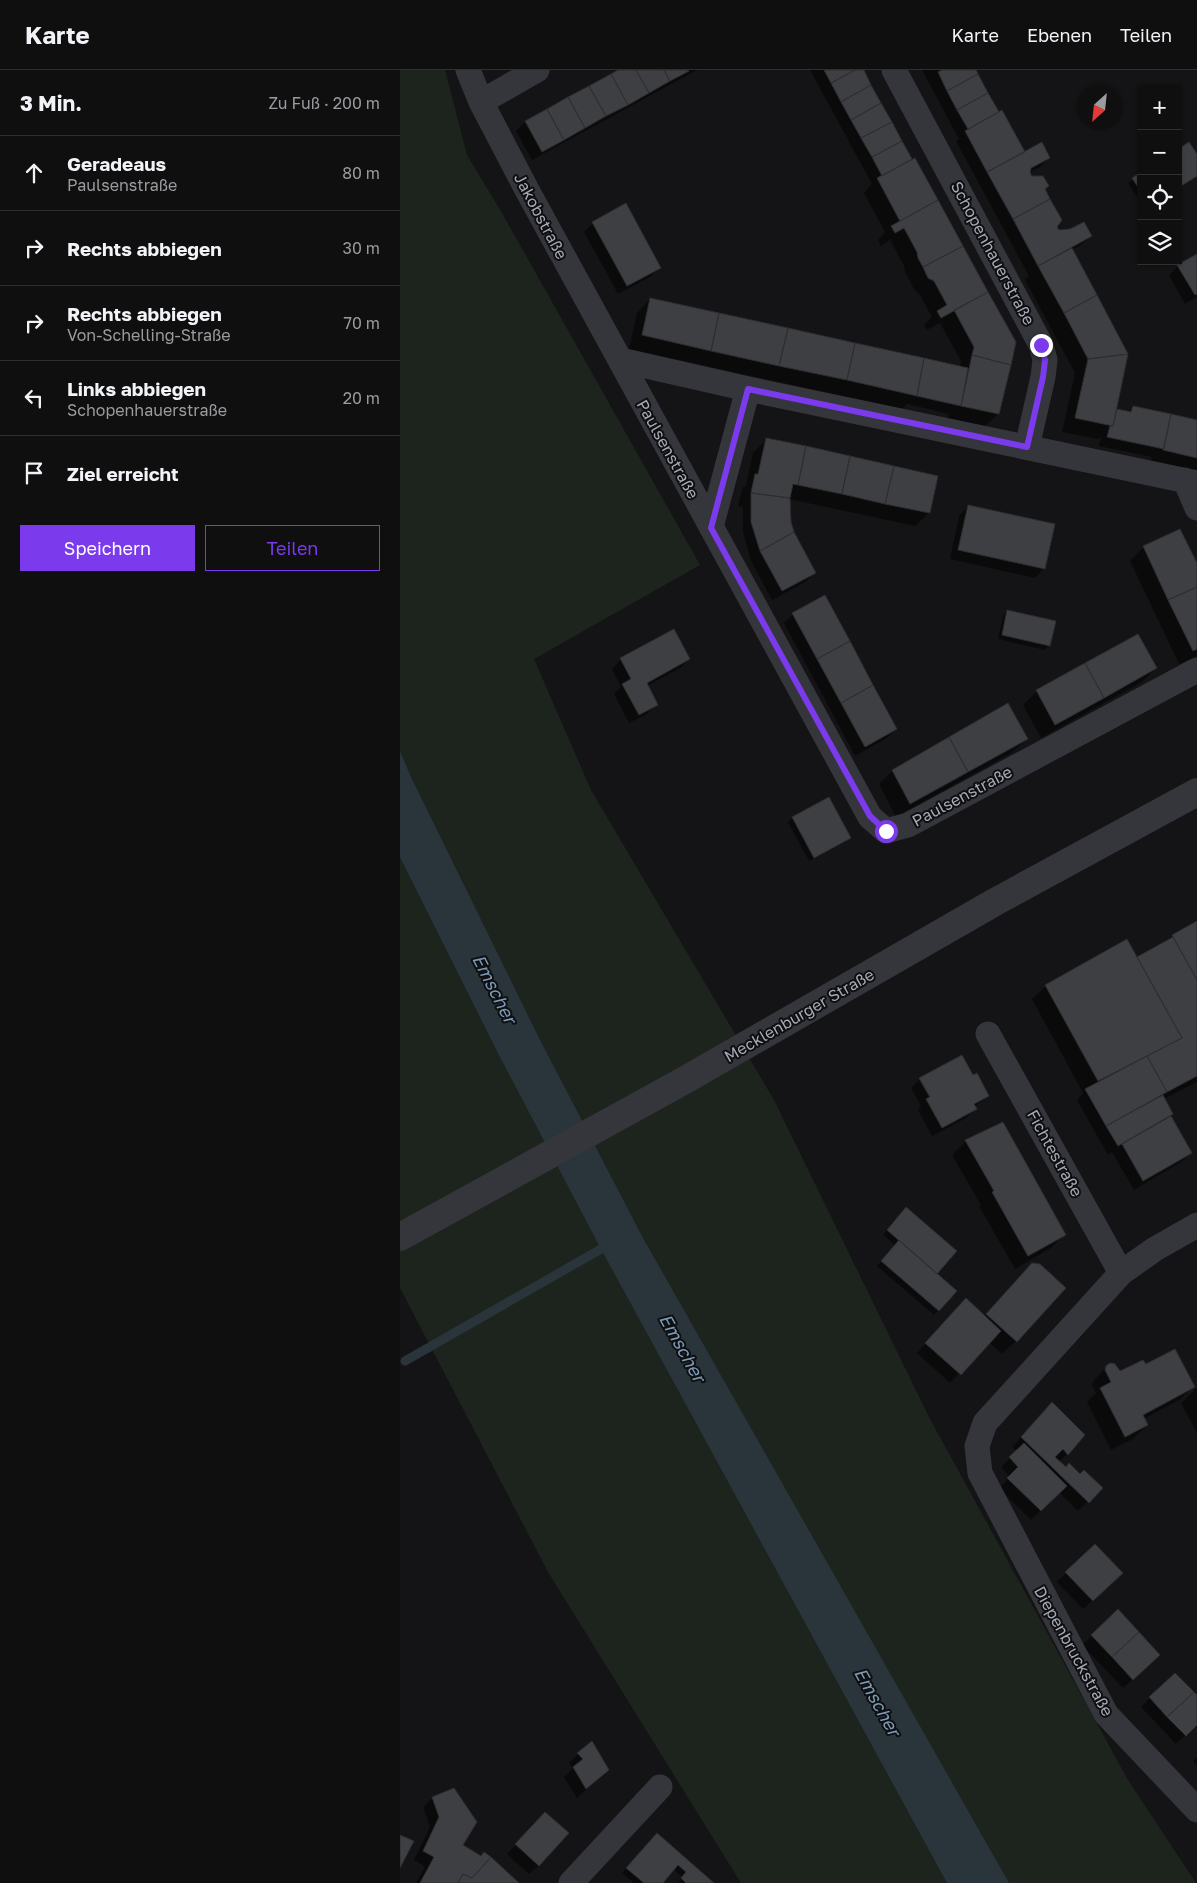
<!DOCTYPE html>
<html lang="de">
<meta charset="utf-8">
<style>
body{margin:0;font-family:"Golos Text",sans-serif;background:#1d1d1e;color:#f1f3f6}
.controls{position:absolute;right:15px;top:15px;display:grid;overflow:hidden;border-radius:0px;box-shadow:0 1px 4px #0004}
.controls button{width:45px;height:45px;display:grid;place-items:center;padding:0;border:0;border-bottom:1px solid #2f2f30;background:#0f0f10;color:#f1f3f6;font:25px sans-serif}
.compass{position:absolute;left:677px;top:15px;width:45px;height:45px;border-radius:50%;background:#0f0f10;box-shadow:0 1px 4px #0004;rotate:207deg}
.stop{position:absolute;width:15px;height:15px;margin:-11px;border:4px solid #7c3aed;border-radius:50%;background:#fff}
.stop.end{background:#7c3aed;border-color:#fff;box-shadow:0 1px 5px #0008}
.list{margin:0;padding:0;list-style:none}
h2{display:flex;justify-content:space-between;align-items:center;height:65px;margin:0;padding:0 20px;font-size:21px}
h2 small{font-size:16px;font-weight:400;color:#9b9c9f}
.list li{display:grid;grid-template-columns:32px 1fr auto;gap:15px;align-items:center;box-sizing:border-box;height:75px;padding:0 20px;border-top:1px solid #2f2f30}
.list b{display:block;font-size:19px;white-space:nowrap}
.list p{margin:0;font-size:16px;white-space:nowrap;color:#9b9c9f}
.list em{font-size:16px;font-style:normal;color:#9b9c9f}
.actions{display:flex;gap:10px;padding:15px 20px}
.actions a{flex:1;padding:11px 0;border:1px solid #7c3aed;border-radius:0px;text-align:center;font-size:18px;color:#7c3aed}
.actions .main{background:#7c3aed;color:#fff}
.icon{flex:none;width:28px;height:28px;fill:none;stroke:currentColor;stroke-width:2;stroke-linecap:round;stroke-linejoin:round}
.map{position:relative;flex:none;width:797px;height:1813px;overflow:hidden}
header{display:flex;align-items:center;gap:30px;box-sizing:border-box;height:70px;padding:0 25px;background:#0f0f10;border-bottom:1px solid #2f2f30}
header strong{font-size:24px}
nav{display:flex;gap:28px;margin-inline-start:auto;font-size:18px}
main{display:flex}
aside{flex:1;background:#0f0f10}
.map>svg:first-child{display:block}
</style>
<header>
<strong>Karte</strong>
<nav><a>Karte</a><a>Ebenen</a><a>Teilen</a></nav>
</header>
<main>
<aside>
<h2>3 Min.<small>Zu Fuß · 200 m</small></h2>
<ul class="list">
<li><svg class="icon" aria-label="ahead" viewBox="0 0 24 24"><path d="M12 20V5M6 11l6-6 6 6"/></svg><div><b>Geradeaus</b><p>Paulsenstraße</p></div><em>80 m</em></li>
<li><svg class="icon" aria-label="right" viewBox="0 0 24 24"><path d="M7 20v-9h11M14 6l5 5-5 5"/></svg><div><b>Rechts abbiegen</b></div><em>30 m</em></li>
<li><svg class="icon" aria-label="right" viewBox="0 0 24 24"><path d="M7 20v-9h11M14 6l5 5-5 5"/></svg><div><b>Rechts abbiegen</b><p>Von-Schelling-Straße</p></div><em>70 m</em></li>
<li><svg class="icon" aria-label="left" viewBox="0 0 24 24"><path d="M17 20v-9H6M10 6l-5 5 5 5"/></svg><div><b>Links abbiegen</b><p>Schopenhauerstraße</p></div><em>20 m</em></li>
<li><svg class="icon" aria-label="arrive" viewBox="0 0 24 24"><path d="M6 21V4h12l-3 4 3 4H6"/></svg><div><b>Ziel erreicht</b></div></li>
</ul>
<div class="actions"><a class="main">Speichern</a><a>Teilen</a></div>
</aside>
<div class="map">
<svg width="797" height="1813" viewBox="0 0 797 1813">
<rect width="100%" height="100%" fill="#141416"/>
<path fill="#1c241d" d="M 0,0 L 45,0 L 67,85 L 102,143 L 300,495 L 134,589 L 191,720 L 374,1030 L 530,1349 L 728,1710 L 796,1813 L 341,1813 L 148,1502 L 0,1218 Z"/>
<path fill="#2a343b" d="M 0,681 L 11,707 L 139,968 L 243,1168 L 609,1813 L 547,1813 L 201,1179 L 100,987 L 0,787 Z"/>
<path fill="#0007" fill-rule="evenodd" d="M 220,0 L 297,0 L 132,90 L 116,61 L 125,52 Z
M 410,0 L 462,0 L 511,89 L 507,93 L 514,90 L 614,273 L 598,344 L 584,357 L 548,349 L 549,344 L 507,334 L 502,339 L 229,279 L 237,243 L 250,229 L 560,298 L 561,291 L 540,253 L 527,260 L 524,255 L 532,247 L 520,225 L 515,221 L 505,202 L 504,196 L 490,170 L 481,176 L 478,170 L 485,162 L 464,123 L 472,114 Z
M 522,0 L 575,0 L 598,43 L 625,83 L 649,88 L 640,97 L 628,103 L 644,120 L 658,162 L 691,166 L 681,175 L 672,180 L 714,343 L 717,341 L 727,343 L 733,337 L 797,351 L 797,404 L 750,394 L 752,387 L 699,376 L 701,367 L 698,369 L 662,362 L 675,303 L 625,210 L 629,206 L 556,71 L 559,69 Z
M 741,104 L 741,134 L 728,113 Z
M 193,153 L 260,197 L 250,207 L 218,224 L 184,162 Z
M 797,185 L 797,227 L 785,234 L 769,205 L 778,196 Z
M 367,369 L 529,443 L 515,456 L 389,429 L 389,452 L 393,462 L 415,503 L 405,512 L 372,530 L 351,491 L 343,462 L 343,437 L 338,436 L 342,419 L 346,415 L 353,383 Z
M 568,436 L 644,498 L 635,508 L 550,489 L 559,446 Z
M 744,477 L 797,497 L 797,586 L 779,594 L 730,491 Z
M 607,541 L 649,575 L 645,580 L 598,569 L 603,546 Z
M 393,544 L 496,659 L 487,668 L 455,686 L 384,553 Z
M 737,565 L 756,598 L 742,612 L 641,668 L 623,635 L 637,621 Z
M 221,589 L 289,589 L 280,598 L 247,616 L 257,634 L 247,644 L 229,653 L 214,624 L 221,617 L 212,599 Z
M 608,635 L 627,669 L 613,682 L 496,747 L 479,714 L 492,701 Z
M 428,729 L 449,768 L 445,772 L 409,791 L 388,752 L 392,748 Z
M 797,852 L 797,1012 L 764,1029 L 772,1044 L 769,1046 L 791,1083 L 781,1092 L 734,1120 L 712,1082 L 708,1085 L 677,1030 L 683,1023 L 632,929 L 646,916 L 736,888 Z
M 573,1007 L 588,1026 L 574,1037 L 575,1039 L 566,1048 L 532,1066 L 518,1040 L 521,1036 L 511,1018 L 520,1009 ZM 519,1010 L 522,1010 L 534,1032 L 532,1033 Z
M 566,1071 L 665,1164 L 651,1178 L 615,1199 L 579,1136 L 581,1135 L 552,1085 Z
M 502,1143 L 536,1204 L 555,1221 L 534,1245 L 477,1196 L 495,1175 L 483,1165 Z
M 619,1208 L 616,1271 L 602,1284 L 589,1272 L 550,1313 L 517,1283 L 557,1239 L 584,1247 Z
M 745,1296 L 793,1317 L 779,1330 L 744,1349 L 747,1355 L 733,1369 L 711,1380 L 687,1332 L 696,1323 L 692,1315 L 693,1311 L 707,1297 L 720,1303 Z
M 797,1318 L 797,1363 L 781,1333 Z
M 643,1343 L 684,1366 L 659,1392 L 666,1399 L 701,1418 L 678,1441 L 659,1422 L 631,1450 L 599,1418 L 610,1407 L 601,1397 L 617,1381 L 612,1377 Z
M 666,1503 L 712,1512 L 683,1539 L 657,1512 Z
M 718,1541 L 749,1594 L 723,1618 L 682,1575 Z
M 797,1627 L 797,1654 L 776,1674 L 741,1637 L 750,1628 Z
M 178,1684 L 208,1700 L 177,1728 L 164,1707 L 173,1698 L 169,1693 Z
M 797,1687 L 797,1696 L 793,1691 Z
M 32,1728 L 61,1776 L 118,1813 L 16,1813 L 25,1797 L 14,1790 L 30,1757 L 23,1737 Z
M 136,1753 L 139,1795 L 129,1804 L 107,1784 Z
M 253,1769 L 312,1813 L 278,1813 L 283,1807 L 273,1799 L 262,1813 L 234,1813 L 222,1803 Z"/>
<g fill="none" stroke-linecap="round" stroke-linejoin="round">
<path stroke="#2a343b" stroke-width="9" d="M 5,1291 L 201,1179"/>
</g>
<path fill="#3e3f43" stroke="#2e2e32" d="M 218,0 L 236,0 L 249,23 L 228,35 L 211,4 Z
M 236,0 L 264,0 L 270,11 L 249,23 Z
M 264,0 L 288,0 L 289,1 L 270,11 Z
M 424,0 L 455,0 L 431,13 Z
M 455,0 L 464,0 L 471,15 L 441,32 L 431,13 Z
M 542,0 L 576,0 L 578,4 L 547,21 L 538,2 Z
M 211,4 L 228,35 L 206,46 L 189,16 Z
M 578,4 L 588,23 L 557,40 L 547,21 Z
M 471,15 L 481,33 L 451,50 L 441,32 Z
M 189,16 L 206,46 L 185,58 L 168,27 Z
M 588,23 L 599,42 L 568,59 L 557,40 Z
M 168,27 L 185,58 L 164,70 L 147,39 Z
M 481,33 L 492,52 L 461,68 L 451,50 Z
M 147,39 L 164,70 L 142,82 L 125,51 Z
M 602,40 L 625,82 L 587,102 L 565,61 Z
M 492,52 L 502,71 L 472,87 L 461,68 Z
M 502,71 L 512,89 L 482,106 L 472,87 Z
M 642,72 L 650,88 L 631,98 L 630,103 L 632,106 L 643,106 L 649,116 L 645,119 L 650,129 L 613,149 L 587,102 Z
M 789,72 L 797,84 L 797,106 L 778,118 L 778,79 Z
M 515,88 L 538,130 L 500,151 L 477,108 Z
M 741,102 L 741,122 L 732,108 Z
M 650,129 L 662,150 L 657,157 L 659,160 L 670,159 L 684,152 L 692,166 L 638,196 L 613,149 Z
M 538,130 L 563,176 L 523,197 L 518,188 L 517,182 L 504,158 L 495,163 L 491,156 Z
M 226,133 L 261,198 L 227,216 L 192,152 Z
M 563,176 L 588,222 L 541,248 L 537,241 L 547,235 L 534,211 L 528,208 L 523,197 Z
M 672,178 L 697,225 L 664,243 L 638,196 Z
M 797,184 L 797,224 L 795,225 L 777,195 Z
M 588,222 L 616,272 L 611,295 L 572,285 L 574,277 L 554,240 Z
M 697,225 L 728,284 L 688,289 L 664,243 Z
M 250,228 L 319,243 L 311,281 L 242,265 Z
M 319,243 L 388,258 L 379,296 L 311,281 Z
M 388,258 L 455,273 L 447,310 L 379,296 Z
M 455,273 L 524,288 L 517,326 L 447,310 Z
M 728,284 L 713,356 L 675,348 L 688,289 Z
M 572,285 L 611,295 L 599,344 L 561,336 Z
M 524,288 L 568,298 L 561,336 L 517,326 Z
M 733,336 L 771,344 L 764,379 L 707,367 L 710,356 L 713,356 L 717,339 L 731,342 Z
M 771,344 L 797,350 L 797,388 L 763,380 Z
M 366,368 L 406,376 L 398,415 L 393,414 L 390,428 L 351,423 L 355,404 L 358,404 Z
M 406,376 L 450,386 L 442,424 L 398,415 Z
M 450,386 L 494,396 L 485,434 L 442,424 Z
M 494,396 L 538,406 L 530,443 L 485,434 Z
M 351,423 L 390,428 L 391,452 L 394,462 L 360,481 L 351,452 Z
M 568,435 L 655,454 L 645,499 L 558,480 Z
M 780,459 L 797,493 L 797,517 L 768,530 L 743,476 Z
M 394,462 L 416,503 L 382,521 L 360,481 Z
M 797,517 L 797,579 L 793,581 L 768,530 Z
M 425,525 L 450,571 L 417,589 L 392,543 Z
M 607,540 L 656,551 L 650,576 L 602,565 Z
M 274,559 L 290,589 L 247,613 L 258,635 L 239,645 L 222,614 L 231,609 L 220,588 Z
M 738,564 L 757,598 L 704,628 L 685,593 Z
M 450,571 L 473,615 L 441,633 L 417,589 Z
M 685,593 L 704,628 L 655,655 L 636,620 Z
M 473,615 L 497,659 L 465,677 L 441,633 Z
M 608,633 L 628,669 L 568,702 L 549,667 Z
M 549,667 L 568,702 L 510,734 L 492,700 Z
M 429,727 L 451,768 L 414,788 L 392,747 Z
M 797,851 L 797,910 L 772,865 Z
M 773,867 L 797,910 L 797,1006 L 767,1022 L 747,986 L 782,968 L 737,887 Z
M 727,869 L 782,968 L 698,1011 L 645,915 Z
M 562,985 L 573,1005 L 577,1003 L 589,1026 L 574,1034 L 577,1039 L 542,1058 L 526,1029 L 530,1027 L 519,1008 Z
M 747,986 L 767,1022 L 706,1056 L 685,1019 Z
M 763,1025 L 773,1044 L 718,1076 L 706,1056 Z
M 771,1046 L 792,1083 L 743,1111 L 722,1074 Z
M 603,1052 L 666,1165 L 628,1186 L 592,1122 L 594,1121 L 565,1070 Z
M 506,1137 L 557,1181 L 537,1204 L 487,1160 Z
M 499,1170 L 557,1221 L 539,1241 L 481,1191 Z
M 632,1193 L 640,1194 L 666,1218 L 617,1272 L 586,1244 Z
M 566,1228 L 601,1261 L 561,1305 L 525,1273 Z
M 775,1279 L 795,1317 L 743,1345 L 748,1355 L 725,1367 L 700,1318 L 711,1312 L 705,1300 L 706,1296 L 710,1293 L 715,1294 L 720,1301 L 743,1290 L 746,1294 Z
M 652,1332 L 685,1365 L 668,1385 L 663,1379 L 655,1387 L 666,1397 L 669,1393 L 680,1404 L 684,1400 L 703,1418 L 689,1433 L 621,1367 Z
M 624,1373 L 667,1416 L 641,1441 L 607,1408 L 618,1397 L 609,1387 Z
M 695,1474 L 723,1503 L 693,1531 L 665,1502 Z
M 718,1539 L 739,1562 L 712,1587 L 691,1565 Z
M 739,1562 L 760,1585 L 733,1610 L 712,1587 Z
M 775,1603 L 794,1622 L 767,1647 L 749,1627 Z
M 794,1622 L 797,1625 L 797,1655 L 786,1666 L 767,1647 Z
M 192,1671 L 209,1700 L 186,1719 L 173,1697 L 183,1689 L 177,1683 Z
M 54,1718 L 77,1752 L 63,1775 L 81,1786 L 84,1782 L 91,1787 L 72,1808 L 63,1804 L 58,1813 L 20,1813 L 34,1787 L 23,1781 L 39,1747 L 32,1727 Z
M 145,1742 L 169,1763 L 139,1796 L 115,1774 Z
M 257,1763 L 314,1813 L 286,1813 L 281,1808 L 286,1802 L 278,1795 L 263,1813 L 244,1813 L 226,1798 Z
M 0,1765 L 14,1771 L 0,1798 Z
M 91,1787 L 119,1813 L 58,1813 L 63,1804 L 72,1808 Z"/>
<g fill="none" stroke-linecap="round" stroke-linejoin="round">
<path stroke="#35363b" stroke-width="25" d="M 68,0 L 81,32 L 127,120 L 470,747 L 486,761 L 508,755 L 797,600
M 494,0 L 641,275 L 645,290 L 643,307 L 627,377
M 81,32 L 137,0
M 220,290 L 348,319 L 797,413
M 785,410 L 797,438
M 311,457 L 348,319
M 588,964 L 721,1203
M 797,1155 L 755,1179 L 721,1203 L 585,1353 L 577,1376 L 580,1403 L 706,1644 L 797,1740
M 171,1813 L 260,1717"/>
<path stroke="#35363b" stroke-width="28" d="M 0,1167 L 285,1010 L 595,832 L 797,722"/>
</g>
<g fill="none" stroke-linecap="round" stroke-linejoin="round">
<path stroke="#7c3aed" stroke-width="6" d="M 486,761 L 470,746 L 311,458 L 348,319 L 627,377 L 643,307 L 645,290 L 641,275"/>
</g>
<g text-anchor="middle" stroke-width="4" stroke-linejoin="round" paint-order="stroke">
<g font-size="16" fill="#a5abb7" stroke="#0f0f11">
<text transform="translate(141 146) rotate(62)" y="6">Jakobstraße</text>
<text transform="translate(593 183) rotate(62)" y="6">Schopenhauerstraße</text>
<text transform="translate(268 379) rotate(61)" y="6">Paulsenstraße</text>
<text transform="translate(562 726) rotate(-28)" y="6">Paulsenstraße</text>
<text transform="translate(399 945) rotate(-30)" y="6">Mecklenburger Straße</text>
<text transform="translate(655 1083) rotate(61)" y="6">Fichtestraße</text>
<text transform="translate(674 1581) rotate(61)" y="6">Diepenbruckstraße</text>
</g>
<g font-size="18" font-style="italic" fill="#7a9ab5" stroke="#0f0f11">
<text transform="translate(94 919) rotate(63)" y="6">Emscher</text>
<text transform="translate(282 1278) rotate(61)" y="6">Emscher</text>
<text transform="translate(477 1632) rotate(61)" y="6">Emscher</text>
</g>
</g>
</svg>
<div class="controls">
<button>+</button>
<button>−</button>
<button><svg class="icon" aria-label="locate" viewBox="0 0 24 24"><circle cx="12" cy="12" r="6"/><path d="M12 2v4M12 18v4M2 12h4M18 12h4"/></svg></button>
<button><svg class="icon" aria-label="layers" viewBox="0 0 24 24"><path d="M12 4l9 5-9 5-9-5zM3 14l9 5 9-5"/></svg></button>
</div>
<svg class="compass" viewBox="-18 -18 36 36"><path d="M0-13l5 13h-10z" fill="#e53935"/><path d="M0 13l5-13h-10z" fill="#9b9c9f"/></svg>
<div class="stop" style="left:486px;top:761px"></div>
<div class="stop end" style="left:641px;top:275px"></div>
</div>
</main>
